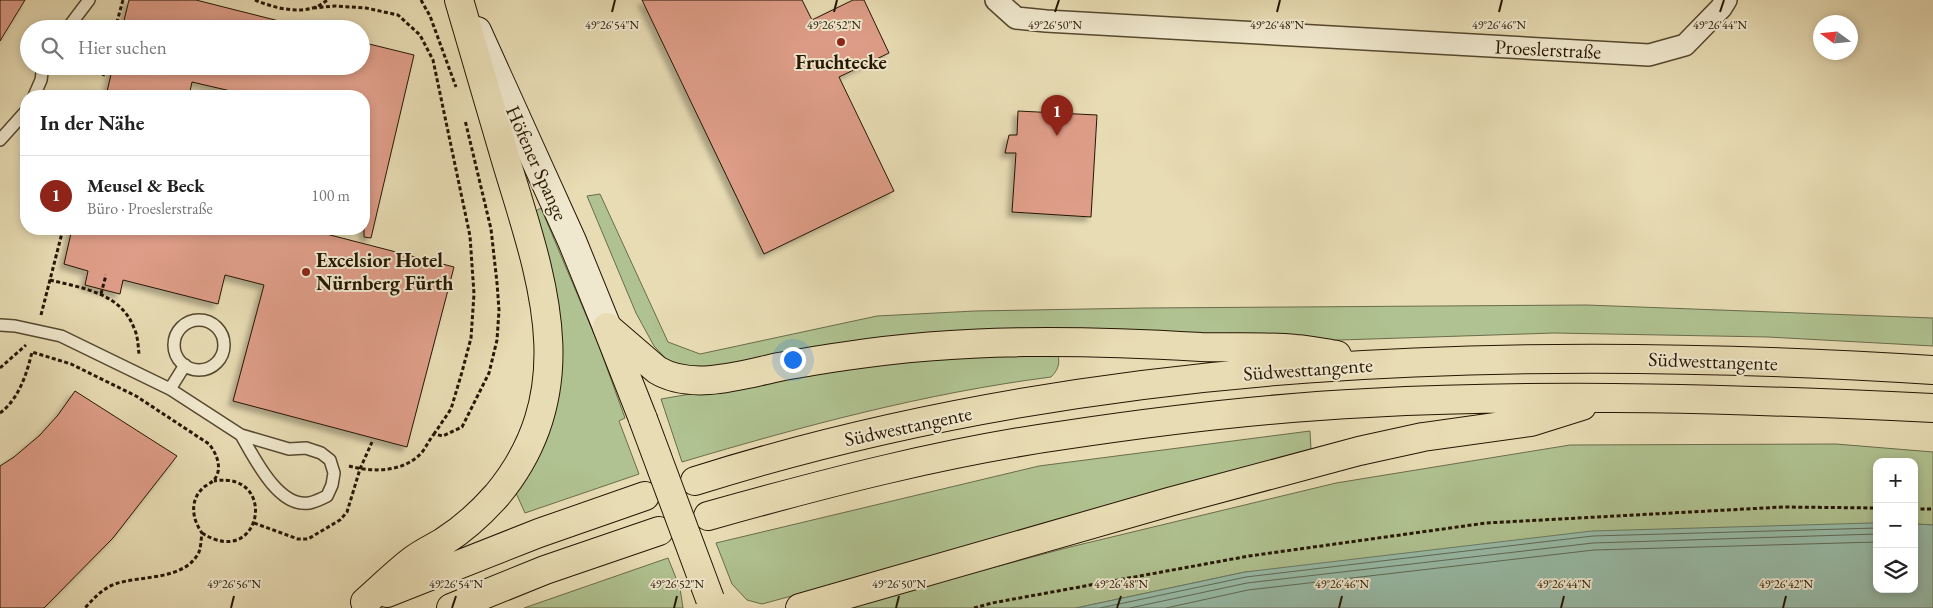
<!DOCTYPE html>
<html lang="de">
<meta charset="utf-8">
<style>
body{margin:0;font-family:"EB Garamond",serif;background:#f6f6f6;color:#222}
.controls{position:absolute;right:15px;bottom:15px;display:grid;overflow:hidden;border-radius:10px;box-shadow:0 2px 8px #0003}
.controls button{width:45px;height:45px;display:grid;place-items:center;padding:0;border:0;border-bottom:1px solid #e0e0e0;background:#fff;color:#222;font:25px sans-serif}
.compass{position:absolute;left:1813px;top:15px;width:45px;height:45px;border-radius:50%;background:#fff;box-shadow:0 2px 8px #0003;rotate:285deg}
.you{position:absolute;left:792px;top:359px;width:18px;height:18px;margin:-12px;border:4px solid #fff;border-radius:50%;background:#1a73e8;box-shadow:0 0 0 8px #1a73e833}
.badge{display:grid;place-items:center;width:32px;height:32px;border-radius:50%;background:#8f2418;color:#fff;font-size:16px;font-weight:700}
.pin{position:absolute;translate:-50% -41px;filter:drop-shadow(0 1px 2px #0008)}
.pin::after{content:'';position:absolute;top:26px;width:18px;height:15px;background:inherit;clip-path:polygon(0 0,100% 0,50% 100%)}
.list{margin:0;padding:0;list-style:none}
h2{display:flex;justify-content:space-between;align-items:center;height:65px;margin:0;padding:0 20px;font-size:21px}
h2 small{font-size:16px;font-weight:400;color:#767676}
.list li{display:grid;grid-template-columns:32px 1fr auto;gap:15px;align-items:center;box-sizing:border-box;height:80px;padding:0 20px;border-top:1px solid #e0e0e0}
.list b{display:block;font-size:19px;white-space:nowrap}
.list p{margin:0;font-size:16px;white-space:nowrap;color:#767676}
.list em{font-size:16px;font-style:normal;color:#767676}
.icon{flex:none;width:28px;height:28px;fill:none;stroke:currentColor;stroke-width:2;stroke-linecap:round;stroke-linejoin:round}
.map{position:relative;flex:none;width:1933px;height:608px;overflow:hidden}
.search{position:absolute;background:#fff;box-shadow:0 2px 8px #0003;left:20px;top:20px;width:350px;height:55px;display:flex;align-items:center;gap:12px;box-sizing:border-box;padding:0 18px;border-radius:28px;color:#767676;font-size:19px}
.panel{position:absolute;background:#fff;box-shadow:0 2px 8px #0003;left:20px;top:90px;width:350px;height:145px;border-radius:20px}
.map>svg:first-child{display:block}
</style>
<div class="map">
<svg width="1933" height="608" viewBox="0 0 1933 608">
<defs>
<filter id="shadow"><feDropShadow dx="-4.5" dy="4.5" stdDeviation="2.5" flood-color="#0004"/></filter>
</defs>
<rect width="100%" height="100%" fill="#e8dcb4"/>
<filter id="stains"><feTurbulence type="fractalNoise" baseFrequency=".004" numOctaves="4"/><feColorMatrix values="0 0 0 0 .2 0 0 0 0 .09 0 0 0 0 .02 0 0 0 .5 -.17"/></filter>
<radialGradient id="worn" r=".72"><stop offset=".6" stop-color="#630" stop-opacity="0"/><stop offset="1" stop-color="#630" stop-opacity=".3"/></radialGradient>
<path fill="#b0c291" stroke="#6a6c4a" d="M 600,194 L 668,342 L 700,354 L 877,316 L 975,311 L 1145,308 L 1586,305 L 1933,318 L 1933,346 L 1768,337 L 1554,333 L 1310,341 L 727,367 L 680,367 L 667,360 L 654,346 L 636,313 L 587,196 Z
M 541,208 L 599,346 L 625,418 L 619,421 L 639,474 L 525,513 L 516,493 L 537,453 L 555,404 L 530,214 Z
M 1058,355 C 1060,364 1058,370 1051,377 C 926,393 803,426 682,462 L 661,399 L 902,358 Z
M 1310,431 L 1311,449 L 1043,528 L 762,604 L 747,600 L 732,584 L 716,543 L 1039,466 Z
M 1836,444 L 1933,452 L 1933,525 L 1914,524 L 1914,462 L 1877,462 L 1877,523 L 1245,572 L 1076,608 L 843,608 L 1066,548 L 1336,483 L 1570,445 Z
M 668,558 L 680,588 L 683,608 L 524,608 Z"/>
<path fill="#98bca9" stroke="#6a7a66" d="M 1872,523 L 1877,523 L 1877,589 L 1914,589 L 1914,524 L 1933,525 L 1933,608 L 1076,608 L 1245,572 L 1592,531 Z"/>
<g fill="none" stroke-linecap="round" stroke-linejoin="round">
<path stroke="#5e6956" stroke-width="1" d="M 1100,608 L 1246,577 L 1593,536 L 1877,528
M 1130,608 L 1247,583 L 1593,543 L 1877,534
M 1166,608 L 1248,590 L 1594,550 L 1877,542"/>
</g>
<path fill="#de9d88" stroke="#251602" filter="url(#shadow)" d="M 0,0 L 25,0 L 0,41 Z
M 129,0 L 196,0 L 283,22 L 282,29 L 122,29 Z
M 642,0 L 802,0 L 812,20 L 853,0 L 864,0 L 889,53 L 839,77 L 894,191 L 764,254 Z
M 361,42 L 414,55 L 371,238 L 364,237 L 364,96 L 252,96 L 192,82 L 189,96 L 106,96 L 113,66 L 361,66 Z
M 1018,111 L 1097,115 L 1091,217 L 1012,212 L 1016,153 L 1005,153 L 1009,135 L 1017,135 Z
M 72,229 L 307,229 L 454,267 L 407,447 L 233,401 L 264,285 L 225,275 L 218,304 L 123,280 L 120,294 L 85,285 L 88,271 L 64,264 Z
M 75,391 L 177,456 L 113,538 L 44,608 L 0,608 L 0,466 L 14,457 L 40,435 L 58,415 Z"/>
<g fill="none" stroke-linecap="round" stroke-linejoin="round">
<g stroke="#56482e" stroke-width="14">
<path id="service" d="M 67,29 L 89,0
M 34,96 L 41,80 L 43,66
M 0,140 L 26,111
M174 345a25 25 0 1 1 50 0a25 25 0 1 1-50 0Z
M 0,325 L 15,326 L 61,336 L 170,389 L 241,435 L 289,449 L 306,448 L 321,453 L 330,460 L 334,473 L 332,485 L 327,496 C 321,499 315,502 309,503 C 278,508 254,457 241,435
M 170,389 L 185,365"/>
</g>
<g stroke="#56482e" stroke-width="24">
<path id="minor" d="M 996,0 L 1016,18 L 1046,21 L 1649,55 L 1685,45 L 1721,8 L 1726,0"/>
</g>
<g stroke="#251602" stroke-width="30">
<path id="secondary" d="M 477,31 L 572,241 L 607,327"/>
</g>
<g stroke="#251602" stroke-width="30">
<path id="trunk" d="M 607,327 L 657,370 C 692,391 742,375 779,367 C 801,363 824,359 846,356 C 965,338 1082,340 1201,347 C 1233,348 1265,346 1296,349 C 1310,350 1324,353 1337,355
M 608,330 L 643,419
M 695,481 C 1094,355 1518,344 1933,370
M 708,516 C 826,483 944,452 1065,435 C 1165,420 1267,408 1368,403 C 1556,393 1745,399 1933,408
M 387,593 L 539,533 L 645,496
M 365,602 C 381,588 397,572 413,560 C 422,553 433,548 443,542 C 462,530 482,512 497,495 C 584,390 542,279 507,164 C 491,109 475,55 459,0
M 451,608 L 545,570 L 659,531
M 800,608 L 1169,502 L 1359,451 L 1423,437 L 1531,422 L 1582,406"/>
</g>
<path stroke="#251602" stroke-width="3" stroke-dasharray="4 2.5" stroke-linecap="butt" d="M 255,0 C 276,9 309,17 327,0
M 421,0 L 430,16 L 456,87
M 313,8 L 335,6 L 366,8 L 398,15 L 420,35 L 433,60 L 470,236 L 474,294 L 471,338 L 462,372 L 451,409 L 434,434
M 115,29 L 123,0
M 103,76 L 106,66
M 50,280 C 82,288 121,293 134,328 C 138,336 138,346 139,354
M 101,294 L 106,275
M 41,315 L 63,229
M 0,368 L 26,345
M 0,413 C 19,399 27,373 32,352 L 71,364 L 136,396 L 209,444 C 217,454 223,469 214,480 C 211,483 207,485 204,487 C 189,500 192,519 202,533 C 201,539 201,547 199,552 C 185,581 141,575 115,584 C 102,589 94,598 85,608
M 349,466 C 374,473 406,472 423,451 C 427,445 430,439 434,434 L 443,436 L 462,427 L 489,373 L 497,340 L 499,310 L 497,283 L 491,229 L 465,120
M 1914,509 L 1933,509
M 254,523 L 298,539 L 308,539 L 340,520 L 347,512 L 360,469 L 372,442
M 202,533 C 262,571 279,470 214,481
M 974,608 L 992,603 L 1249,556 L 1486,523 L 1783,507 L 1877,508"/>
<use href="#service" stroke="#f0e8ce" stroke-width="11"/>
<use href="#minor" stroke="#f0e8ce" stroke-width="21"/>
<use href="#secondary" stroke="#f0e8ce" stroke-width="28"/>
<use href="#trunk" stroke="#e8dcb4" stroke-width="28"/>
<g stroke="#251602" stroke-width="30" stroke-linecap="butt">
<path id="trunk-bridge" d="M 643,419 L 710,599"/>
</g>
<use href="#trunk-bridge" stroke="#e8dcb4" stroke-width="28"/>
</g>
<path fill="none" stroke="#251602" stroke-width="2" d="M 612,12 L 615,0M 834,12 L 837,0M 1055,12 L 1059,0M 1277,12 L 1280,0M 1499,12 L 1502,0M 1720,12 L 1724,0M 231,608 L 234,596M 452,608 L 456,596M 674,608 L 677,596M 896,608 L 899,596M 1117,608 L 1121,596M 1339,608 L 1342,596M 1561,608 L 1564,596M 1783,608 L 1786,596"/>
<g fill="#8f2418" stroke="#f0e8ce" stroke-width="2">
<circle cx="841" cy="42" r="5"/>
<circle cx="306" cy="272" r="5"/>
</g>
<g text-anchor="middle" stroke-width="4" stroke-linejoin="round" paint-order="stroke">
<g font-size="20" fill="#251602" stroke="#f0e8ce">
<text transform="translate(1548 49) rotate(3)" y="7">Proeslerstraße</text>
<text transform="translate(537 163) rotate(66)" y="7">Höfener Spange</text>
<text transform="translate(1713 361) rotate(2)" y="7">Südwesttangente</text>
<text transform="translate(1308 369) rotate(-4)" y="7">Südwesttangente</text>
<text transform="translate(908 426) rotate(-12)" y="7">Südwesttangente</text>
</g>
<g font-size="20" font-weight="bold" fill="#251602" stroke="#f0e8ce">
<text x="841" y="69">Fruchtecke</text>
<text x="316" y="267" text-anchor="start">Excelsior Hotel<tspan x="316" dy="23">Nürnberg Fürth</tspan></text>
</g>
</g>
<g font-size="12" text-anchor="middle" fill="#251602" stroke="#f0e8ce" stroke-width="4" stroke-linejoin="round" paint-order="stroke">
<text x="612" y="29">49°26'54"N</text>
<text x="834" y="29">49°26'52"N</text>
<text x="1055" y="29">49°26'50"N</text>
<text x="1277" y="29">49°26'48"N</text>
<text x="1499" y="29">49°26'46"N</text>
<text x="1720" y="29">49°26'44"N</text>
<text x="234" y="588">49°26'56"N</text>
<text x="456" y="588">49°26'54"N</text>
<text x="677" y="588">49°26'52"N</text>
<text x="899" y="588">49°26'50"N</text>
<text x="1121" y="588">49°26'48"N</text>
<text x="1342" y="588">49°26'46"N</text>
<text x="1564" y="588">49°26'44"N</text>
<text x="1786" y="588">49°26'42"N</text>
</g>
<rect width="100%" height="100%" filter="url(#stains)"/>
<rect width="100%" height="100%" fill="url(#worn)"/>
</svg>
<div class="controls">
<button>+</button>
<button>−</button>
<button><svg class="icon" aria-label="layers" viewBox="0 0 24 24"><path d="M12 4l9 5-9 5-9-5zM3 14l9 5 9-5"/></svg></button>
</div>
<svg class="compass" viewBox="-18 -18 36 36"><path d="M0-13l5 13h-10z" fill="#e53935"/><path d="M0 13l5-13h-10z" fill="#767676"/></svg>
<div class="you"></div>
<div class="pin badge" style="left:1057px;top:136px">1</div>
<div class="search"><svg class="icon" aria-label="search" viewBox="0 0 24 24"><circle cx="10" cy="10" r="6"/><path d="M15 15l6 6"/></svg>Hier suchen</div>
<section class="panel">
<h2>In der Nähe<small></small></h2>
<ul class="list">
<li><span class="badge">1</span><div><b>Meusel &amp; Beck</b><p>Büro · Proeslerstraße</p></div><em>100 m</em></li>
</ul>
</section>
</div>
